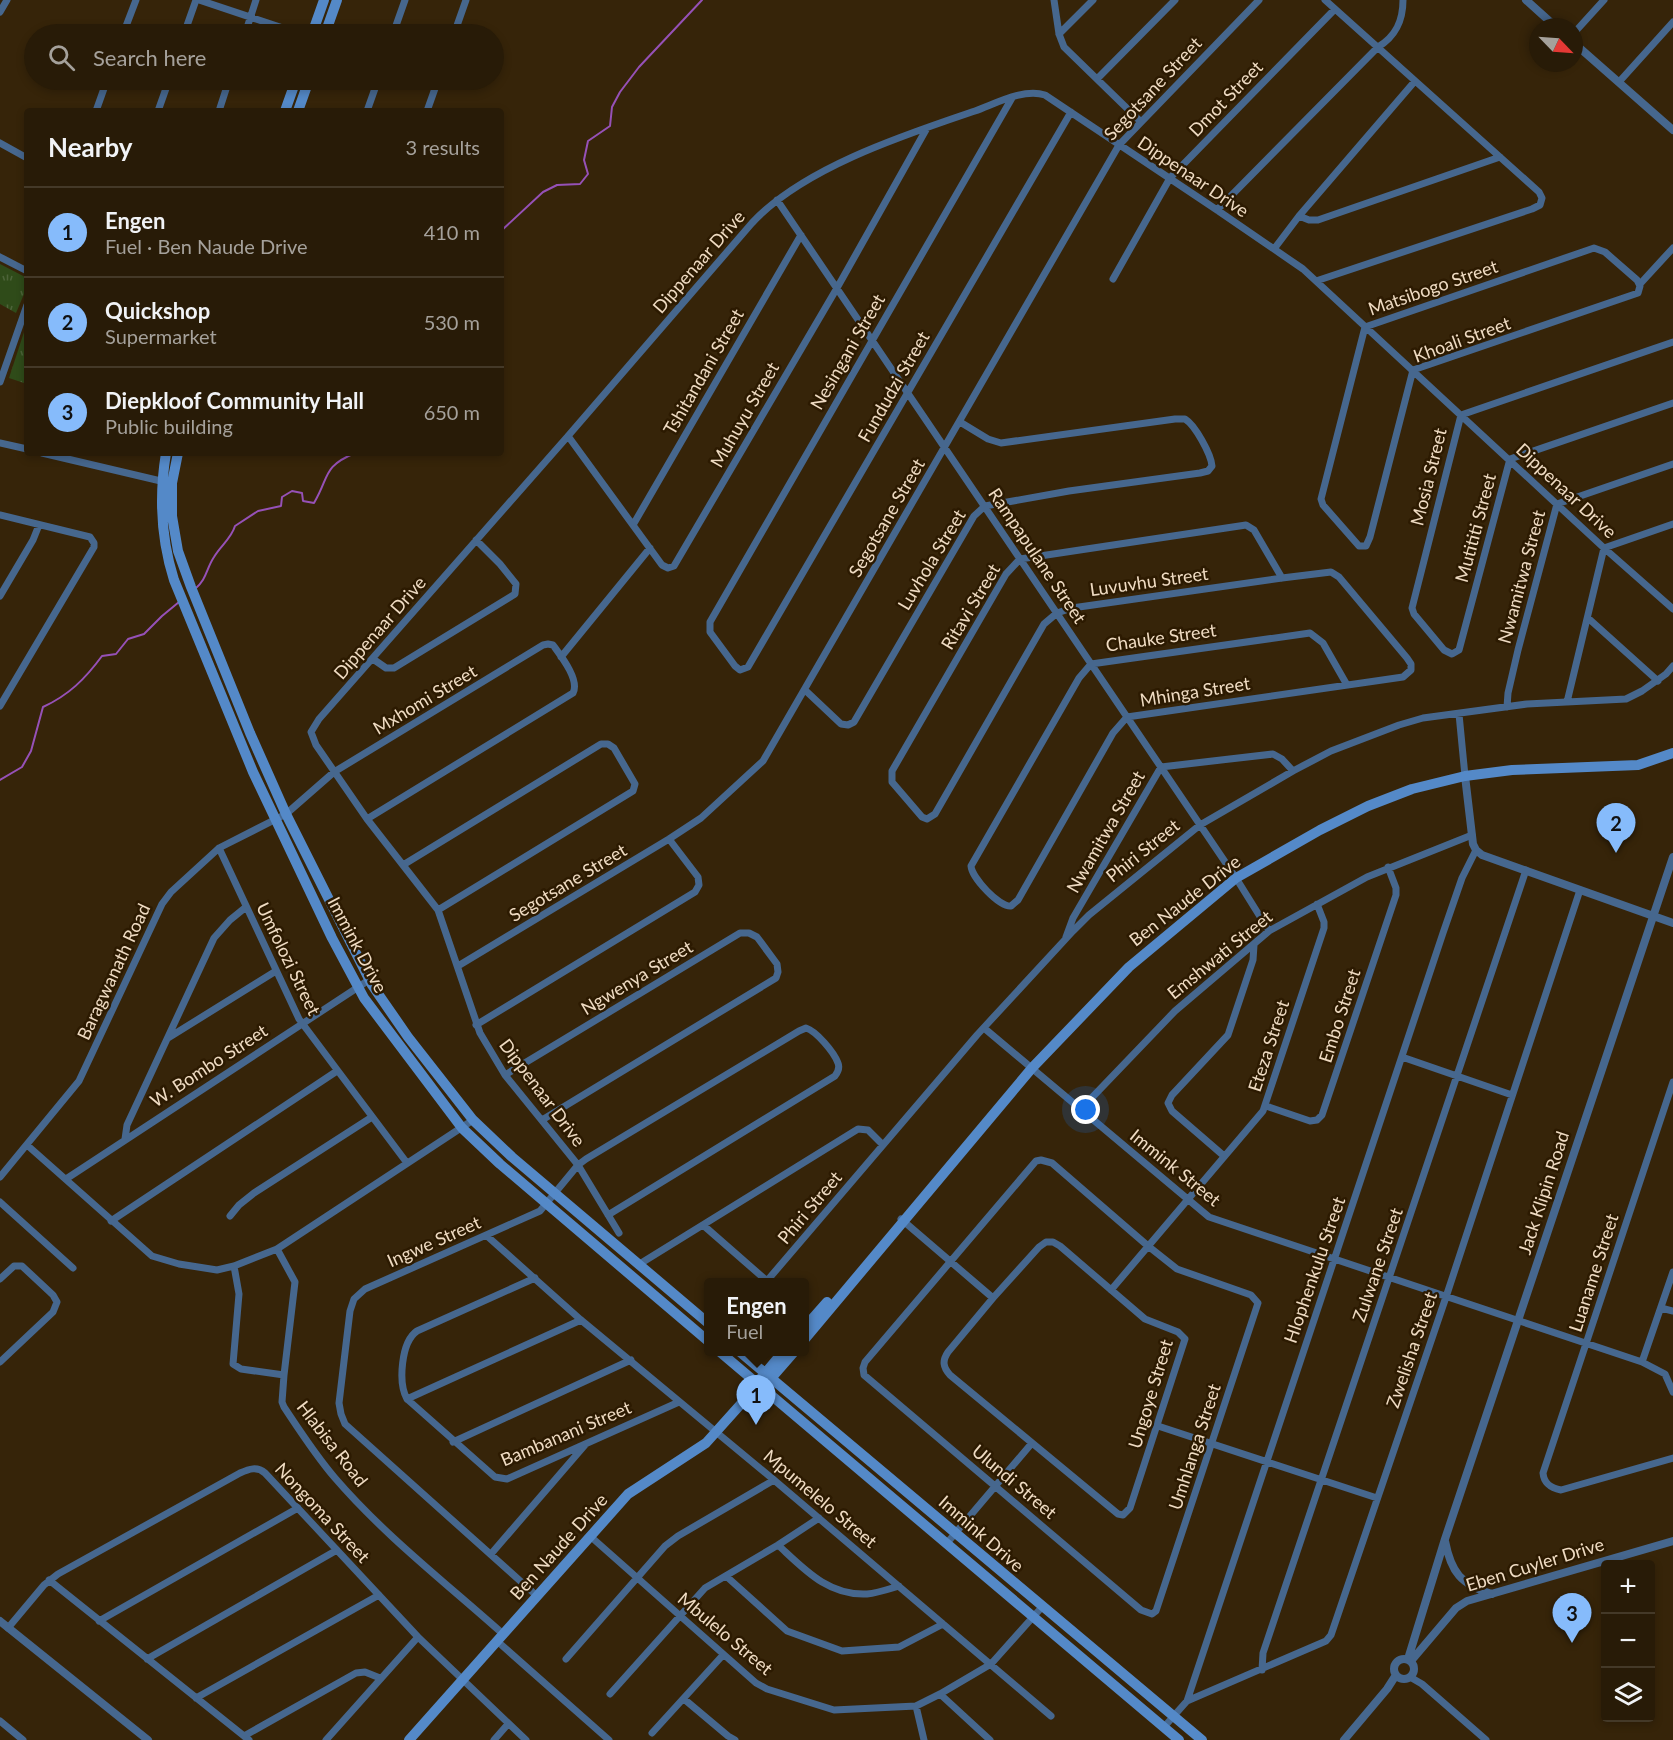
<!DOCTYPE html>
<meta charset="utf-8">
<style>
body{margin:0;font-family:Lato,sans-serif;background:#302411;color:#f1f3f6}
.controls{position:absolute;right:18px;bottom:18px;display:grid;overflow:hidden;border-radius:6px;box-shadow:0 3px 9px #0003}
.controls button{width:54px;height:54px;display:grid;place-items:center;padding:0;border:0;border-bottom:2px solid #443928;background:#281b07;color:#f1f3f6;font:30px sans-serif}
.compass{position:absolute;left:1529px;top:18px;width:54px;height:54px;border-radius:50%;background:#281b07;box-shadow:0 3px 9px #0003;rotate:115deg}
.you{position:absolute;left:1086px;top:1110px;width:21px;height:21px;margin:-15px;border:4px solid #fff;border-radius:50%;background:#1a73e8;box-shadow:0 0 0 9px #1a73e833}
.badge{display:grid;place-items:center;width:39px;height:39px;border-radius:50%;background:#86bbfb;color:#111;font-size:20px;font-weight:700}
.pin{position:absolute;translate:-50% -50px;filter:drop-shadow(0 2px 3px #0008)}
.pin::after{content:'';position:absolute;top:32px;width:21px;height:18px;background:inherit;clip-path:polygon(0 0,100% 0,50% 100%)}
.popup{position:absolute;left:704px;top:1278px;width:105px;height:78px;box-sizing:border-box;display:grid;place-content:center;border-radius:6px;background:#281b07;filter:drop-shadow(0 2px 4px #0005);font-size:20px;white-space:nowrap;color:#a5a19b}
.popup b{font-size:22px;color:#f1f3f6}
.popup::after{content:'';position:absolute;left:50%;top:100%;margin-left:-12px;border:12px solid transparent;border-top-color:#281b07}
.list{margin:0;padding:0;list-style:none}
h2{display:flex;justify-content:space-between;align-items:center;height:78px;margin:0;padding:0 24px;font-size:26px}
h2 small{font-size:20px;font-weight:400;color:#a5a19b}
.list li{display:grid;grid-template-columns:39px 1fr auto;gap:18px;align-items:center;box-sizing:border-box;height:90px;padding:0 24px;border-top:2px solid #443928}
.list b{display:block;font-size:22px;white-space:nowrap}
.list p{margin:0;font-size:20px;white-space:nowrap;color:#a5a19b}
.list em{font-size:20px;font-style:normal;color:#a5a19b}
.icon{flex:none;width:33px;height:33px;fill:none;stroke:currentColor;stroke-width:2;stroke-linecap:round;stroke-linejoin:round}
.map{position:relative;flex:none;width:1673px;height:1740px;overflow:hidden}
.search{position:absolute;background:#281b07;box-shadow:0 3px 9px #0003;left:24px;top:24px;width:480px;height:66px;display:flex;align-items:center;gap:15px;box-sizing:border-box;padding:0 21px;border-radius:33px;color:#a5a19b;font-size:22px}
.panel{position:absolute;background:#281b07;box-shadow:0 3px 9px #0003;left:24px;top:108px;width:480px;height:348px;border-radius:6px}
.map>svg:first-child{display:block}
</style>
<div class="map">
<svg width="1673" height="1740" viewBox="0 0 1673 1740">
<defs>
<pattern id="park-tufts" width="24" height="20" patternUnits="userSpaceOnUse" patternTransform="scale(1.5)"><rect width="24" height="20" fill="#2f4b19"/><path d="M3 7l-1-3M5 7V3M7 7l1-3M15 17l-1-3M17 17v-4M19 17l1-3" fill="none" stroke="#4d6439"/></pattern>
</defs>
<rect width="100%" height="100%" fill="#362409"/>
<path fill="url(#park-tufts)" d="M 0,264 L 27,278 L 27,287 L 16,313 L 0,304 Z
M 27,323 L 27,384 L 9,378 Z"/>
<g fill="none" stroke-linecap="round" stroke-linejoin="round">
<path stroke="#9651b7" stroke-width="2" d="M 501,231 L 543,192 L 557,185 L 580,184 L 588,174 L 584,160 L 588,141 L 610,126 L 612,107 L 620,92 L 639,67 L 702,0
M 195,589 C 207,579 206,569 214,557 C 221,545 231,539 235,526 L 258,511 L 281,506 L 282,497 L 292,491 L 302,493 L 303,501 L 314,503 C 330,476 322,467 355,453
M 0,780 L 22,767 L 31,751 L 43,707 C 69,695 85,679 102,656 L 116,654 L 128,639 L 144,634 L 162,616 L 179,602"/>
<path stroke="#46678e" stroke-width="7" d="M 199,0 L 301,34
M 1054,0 L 1059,34 L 1064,47 L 1140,121
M 0,12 L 7,0
M 1574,33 L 1604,0
M 123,34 L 136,0
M 184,34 L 196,0
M 245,34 L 256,0
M 393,34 L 405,0
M 454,34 L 466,0
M 1059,34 L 1093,0
M 1097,79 L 1175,0
M 426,80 L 437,83
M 1619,82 L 1673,22
M 1012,98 L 710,622 L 710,632 L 735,666 L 740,670 L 748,667 L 1071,112
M 96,111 L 107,80
M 158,111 L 169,80
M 219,111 L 229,80
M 367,111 L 378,80
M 427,111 L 438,80
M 0,143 L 27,158
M 777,200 L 1236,878 L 1269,931
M 1217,210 L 1378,47 C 1396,36 1403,21 1403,0
M 1299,216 L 1309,220 L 1318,220 L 1500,157
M 1594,248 L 1605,252 L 1637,280 L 1640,286 L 1638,293 L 1413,370 L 1370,537 L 1366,546 L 1359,546 L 1323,505 L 1321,499 L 1365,327 Z
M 1274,249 L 1299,216 L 1415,81
M 0,257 L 27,271
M 1113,279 L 1170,178 L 1335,9
M 1316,281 L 1532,209 L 1540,205 L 1542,198 L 1539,192 L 1325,0
M 1640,284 L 1673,248
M 1673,342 L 1461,415 L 1412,608 L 1414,614 L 1444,650 L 1452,654 L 1459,650 L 1510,459 L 1673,403
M 0,382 L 27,305
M 568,436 L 662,565 L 668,568 L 674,566 L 837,288 L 927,128
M 0,443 L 27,449
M 42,453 L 165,482
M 0,515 L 90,537 L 94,543 L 94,547 L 0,706
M 633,525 L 801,235
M 1282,578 L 1254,530 L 1246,525 L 1020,559 L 1006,574 L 892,771 L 892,782 L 922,817 L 927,819 L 935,814 L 1044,624 L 1057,613 L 1072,608 L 1282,578 L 1331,572 L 1339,577 L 1407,658 L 1411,664 L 1411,670 L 1403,677 L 1127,717 L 1113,733 L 1018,900 L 1011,906 C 999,907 972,878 971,866 L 1079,678 L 1091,664 L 1310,633 L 1323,643 L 1347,685
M 0,596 L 33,540 L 39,525
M 1588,618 L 1658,681
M 561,657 L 650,548
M 373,659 L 386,668 L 394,668 L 515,594 L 516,584 L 500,564 L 476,540
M 805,690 L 841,724 L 848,725 L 854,722 L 974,516 L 985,506 L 1069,491 L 1200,473 L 1208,471 L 1212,466 C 1211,454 1195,425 1185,419 L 1175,419 L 1001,443 L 988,439 L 960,422
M 1567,702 L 1604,548 L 1673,524
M 1507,707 L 1508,693 L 1518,650 L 1557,504 L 1673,464
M 1459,714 L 1465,776
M 219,848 L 299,1019 L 407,1163
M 403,865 L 601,744 L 608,744 L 614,748 L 635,784 L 633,791 L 438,910
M 1066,937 L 1073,918 L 1161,767 L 1273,754 L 1282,759 L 1293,771
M 458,966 L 669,839 L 701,818 L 763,761 L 1119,145 L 1259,0
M 476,1025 L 695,892 L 699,885 L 698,877 L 669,839
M 984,1028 L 1209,1217 L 1642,1362 L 1665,1374 L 1673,1392
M 168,1038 L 276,971
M 1402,1057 L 1512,1095
M 505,1075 L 740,933 L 749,933 L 757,937 L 777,964 L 778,972 L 776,978 L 542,1120
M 1673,1082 L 1543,1473 C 1544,1484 1551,1488 1561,1490 L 1673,1458
M 1266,1106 L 1310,1121 L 1317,1120 L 1322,1115 L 1396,895 L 1396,888 L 1388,867
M 1081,1109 L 1175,1011 L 1269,931 L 1367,877 L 1472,835
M 125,1139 L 127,1125 L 214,938 L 230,920 L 246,907
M 27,1145 L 152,1256 L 179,1264 L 217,1270 L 234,1266 L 277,1249 L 473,1120
M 1224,1156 L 1172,1111 L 1168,1103 L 1172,1095 L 1228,1035 L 1253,960 L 1254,945
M 1041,1160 L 1052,1163 L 1148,1246 L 1177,1269 L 1251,1295 L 1258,1303 L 1156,1611 L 1152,1614 L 1141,1610 L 864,1375 L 863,1368 L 865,1362 L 1036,1161 Z
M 0,1177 L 79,1081 L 162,904 L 171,892 L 219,848 L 286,814 L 334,772 L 543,645 L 548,644 L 553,645 C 561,656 580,680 573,693 L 367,819
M 66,1179 L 369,980
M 0,1202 L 73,1268
M 230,1216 L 239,1205 L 254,1193 L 372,1117
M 901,1219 L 993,1298
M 111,1221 L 337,1071
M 703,1225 L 767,1281
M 619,1233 L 578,1165 L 505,1075 L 480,1033 L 438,910 L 367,819 L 316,745 L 311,732 L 319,719 L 568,436 L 752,223 C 803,168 904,135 975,111 C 995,104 1023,88 1045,95 L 1217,210 L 1303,269 L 1604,548 L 1673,609
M 487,1236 L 581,1320 L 774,1480 L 1051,1716
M 1046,1242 L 1053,1242 L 1060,1246 L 1145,1319 L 1178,1332 L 1185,1339 L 1130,1508 L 1123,1515 L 1118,1514 L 950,1375 C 943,1367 942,1361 948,1352 L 993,1298 L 1039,1247 Z
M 277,1249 L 295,1282 L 284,1375 L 282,1402 L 284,1407 C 300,1431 316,1456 335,1478 C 385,1536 446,1583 503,1634
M 638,1265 L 858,1129 L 868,1130 L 883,1145
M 234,1266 L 239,1294 L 233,1364 L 241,1369 L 284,1375
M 535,1278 L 417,1331 C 401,1342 398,1383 407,1399 L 495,1477 L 507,1479 L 679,1402
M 0,1279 L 14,1266 L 22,1266 L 53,1295 L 57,1302 L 53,1312 L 0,1362
M 766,1282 L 977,1035 L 1073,931 L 1089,915 L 1200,825 L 1293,771 L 1331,751 L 1399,725 L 1423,718 L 1527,704 L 1626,699 L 1642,691 L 1666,674 L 1673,666
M 1111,1290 L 1263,1111 L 1324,928 L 1324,922 L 1317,904
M 1661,1308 L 1673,1311
M 1642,1362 L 1673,1272
M 407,1399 L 581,1320
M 1158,1426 L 1377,1498
M 453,1442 L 631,1360
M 590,1536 L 756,1683 L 767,1689 L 834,1710 L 916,1706 L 940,1694 L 991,1664 L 1042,1607
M 947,1543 L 1032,1443
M 778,1545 C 804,1569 828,1596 867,1594 C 878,1593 889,1589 899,1586
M 491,1554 L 585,1445
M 726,1576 L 787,1631 L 842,1651 L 899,1647 L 943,1624
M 49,1580 L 249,1740
M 537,1596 L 345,1424 L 341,1414 L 339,1403 L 350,1311 L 354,1299 L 365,1289 L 540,1211 L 578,1165 L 586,1159 L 799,1031 L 806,1028 C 816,1031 834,1052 838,1063 C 840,1068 838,1072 835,1076 L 608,1215
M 99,1621 L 298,1508
M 8,1628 L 44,1585 L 58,1574 L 240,1473 C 249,1469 257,1466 265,1473 L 418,1637 L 526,1740
M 497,1641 L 609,1740
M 147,1659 L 337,1550
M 566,1659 L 665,1546 L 678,1536 L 774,1480
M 1262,1670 L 1263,1653 L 1526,870
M 1410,1677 L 1422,1684 L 1486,1740
M 610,1694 L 705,1588 L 778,1545 L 819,1518
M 940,1694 L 990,1740
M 196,1698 L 379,1595
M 684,1699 L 728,1736 L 735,1740
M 1187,1701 L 1443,933 L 1462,878 L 1476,850
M 916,1706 L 924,1740
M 0,1721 L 23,1740
M 1164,1727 L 1187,1701 L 1326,1641 L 1331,1635 L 1446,1297 L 1580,890
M 652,1733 L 723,1655
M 244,1736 L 356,1673 L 365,1672 L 380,1678
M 326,1740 L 418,1637
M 494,1740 L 508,1724"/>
<path stroke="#46678e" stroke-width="8" d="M 1526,0 L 1556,27
M 1574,43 L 1673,130
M 1465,776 L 1473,844 L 1476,850 L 1482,855 L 1673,923
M 1445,1541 C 1451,1572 1461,1585 1492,1594
M 0,1621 L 148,1740
M1394 1669a10 10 0 1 1 20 0a10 10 0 1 1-20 0Z
M 1408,1659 L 1445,1539 L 1673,857
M 1411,1661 L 1456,1608 L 1467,1601 L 1673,1541
M 1344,1740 L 1387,1689 L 1396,1675"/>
<path stroke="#5489c8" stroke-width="10" d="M 312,34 L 324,0
M 325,34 L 337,0
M 285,111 L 296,80
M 298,111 L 309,80
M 166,453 C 159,496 161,539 174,580 L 253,772 L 332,938 L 364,998 L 462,1128 L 500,1164 L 708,1341
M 178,453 L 172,483 L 172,516 L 178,551 L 191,587 L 250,733 L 286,814 L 372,985 L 408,1037 L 473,1120 L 512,1157 L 708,1323
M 804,1328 L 827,1302
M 804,1340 L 1032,1068 L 1129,967 L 1236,878 L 1320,830 L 1368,806 L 1412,789 L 1465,776 L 1512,770 L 1638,765 L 1673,753
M 720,1352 L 1179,1740
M 740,1352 L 1202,1740
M 767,1383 L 794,1352
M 409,1740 L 628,1494 L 706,1443 L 749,1395 L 751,1390 L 783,1352"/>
</g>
<g text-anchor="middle" stroke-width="5" stroke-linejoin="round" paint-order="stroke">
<g font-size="18" fill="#efdbc2" stroke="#2c1a01">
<text transform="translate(1153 89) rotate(-47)" y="6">Segotsane Street</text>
<text transform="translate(1226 99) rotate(-46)" y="6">Dmot Street</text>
<text transform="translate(1193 177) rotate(34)" y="6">Dippenaar Drive</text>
<text transform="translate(699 262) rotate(-49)" y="6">Dippenaar Drive</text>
<text transform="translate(1433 288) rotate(-19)" y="6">Matsibogo Street</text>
<text transform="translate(1462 340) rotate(-20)" y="6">Khoali Street</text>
<text transform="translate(848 352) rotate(-60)" y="6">Nesingani Street</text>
<text transform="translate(704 372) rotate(-60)" y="6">Tshitandani Street</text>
<text transform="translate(894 387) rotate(-60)" y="6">Fundudzi Street</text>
<text transform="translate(745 415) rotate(-60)" y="6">Muhuyu Street</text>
<text transform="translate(1429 477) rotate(-76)" y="6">Mosia Street</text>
<text transform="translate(1566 491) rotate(43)" y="6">Dippenaar Drive</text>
<text transform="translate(887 518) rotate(-60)" y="6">Segotsane Street</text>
<text transform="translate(1476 528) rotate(-75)" y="6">Mutititi Street</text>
<text transform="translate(1037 556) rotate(56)" y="6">Rampapulane Street</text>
<text transform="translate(932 560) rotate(-59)" y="6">Luvhola Street</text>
<text transform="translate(1522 577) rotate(-75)" y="6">Nwamitwa Street</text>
<text transform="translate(1149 582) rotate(-8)" y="6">Luvuvhu Street</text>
<text transform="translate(971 607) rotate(-59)" y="6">Ritavi Street</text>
<text transform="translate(380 628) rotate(-49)" y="6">Dippenaar Drive</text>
<text transform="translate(1161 638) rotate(-8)" y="6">Chauke Street</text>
<text transform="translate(1195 692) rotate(-9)" y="6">Mhinga Street</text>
<text transform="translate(425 700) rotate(-31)" y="6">Mxhomi Street</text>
<text transform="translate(1106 832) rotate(-60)" y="6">Nwamitwa Street</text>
<text transform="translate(1143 851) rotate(-39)" y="6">Phiri Street</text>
<text transform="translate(568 883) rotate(-31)" y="6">Segotsane Street</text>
<text transform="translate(1185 901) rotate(-38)" y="6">Ben Naude Drive</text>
<text transform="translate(357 945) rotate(62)" y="6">Immink Drive</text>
<text transform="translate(1220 955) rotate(-39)" y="6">Emshwati Street</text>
<text transform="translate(288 959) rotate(64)" y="6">Umfolozi Street</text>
<text transform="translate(114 972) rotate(-65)" y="6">Baragwanath Road</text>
<text transform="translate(637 978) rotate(-31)" y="6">Ngwenya Street</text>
<text transform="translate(1340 1016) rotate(-72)" y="6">Embo Street</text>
<text transform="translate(1269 1046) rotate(-72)" y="6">Eteza Street</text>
<text transform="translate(209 1066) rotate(-33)" y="6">W. Bombo Street</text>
<text transform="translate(542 1093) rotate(53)" y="6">Dippenaar Drive</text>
<text transform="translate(1175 1168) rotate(39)" y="6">Immink Street</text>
<text transform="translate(1544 1193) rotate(-72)" y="6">Jack Klipin Road</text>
<text transform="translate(810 1208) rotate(-50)" y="6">Phiri Street</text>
<text transform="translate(434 1242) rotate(-24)" y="6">Ingwe Street</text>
<text transform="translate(1378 1265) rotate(-71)" y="6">Zulwane Street</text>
<text transform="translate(1315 1270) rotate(-71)" y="6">Hlophenkulu Street</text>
<text transform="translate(1594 1273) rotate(-72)" y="6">Luaname Street</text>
<text transform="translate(1412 1350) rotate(-71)" y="6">Zwelisha Street</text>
<text transform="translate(1151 1394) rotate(-73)" y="6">Ungoye Street</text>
<text transform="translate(566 1434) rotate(-23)" y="6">Bambanani Street</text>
<text transform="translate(332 1444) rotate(52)" y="6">Hlabisa Road</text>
<text transform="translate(1195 1447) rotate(-72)" y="6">Umhlanga Street</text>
<text transform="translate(1014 1482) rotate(40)" y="6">Ulundi Street</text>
<text transform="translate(820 1499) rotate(40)" y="6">Mpumelelo Street</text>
<text transform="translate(322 1513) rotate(47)" y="6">Nongoma Street</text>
<text transform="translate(981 1534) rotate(41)" y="6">Immink Drive</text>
<text transform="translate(559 1547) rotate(-48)" y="6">Ben Naude Drive</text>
<text transform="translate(1535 1565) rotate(-17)" y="6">Eben Cuyler Drive</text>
<text transform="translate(725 1634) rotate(40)" y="6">Mbulelo Street</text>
</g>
</g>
</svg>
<div class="controls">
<button>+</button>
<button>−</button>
<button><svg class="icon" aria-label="layers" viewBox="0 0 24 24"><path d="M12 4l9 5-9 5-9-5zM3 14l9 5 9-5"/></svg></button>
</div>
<svg class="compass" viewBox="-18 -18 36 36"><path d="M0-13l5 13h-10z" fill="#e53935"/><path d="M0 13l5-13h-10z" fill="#a5a19b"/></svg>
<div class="you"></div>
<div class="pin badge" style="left:756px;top:1425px">1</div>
<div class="popup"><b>Engen</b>Fuel</div>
<div class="pin badge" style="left:1616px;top:853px">2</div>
<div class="pin badge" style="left:1572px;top:1643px">3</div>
<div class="search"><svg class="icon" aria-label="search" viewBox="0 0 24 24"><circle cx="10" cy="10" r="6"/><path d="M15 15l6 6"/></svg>Search here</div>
<section class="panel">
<h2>Nearby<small>3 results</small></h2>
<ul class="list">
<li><span class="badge">1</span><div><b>Engen</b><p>Fuel · Ben Naude Drive</p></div><em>410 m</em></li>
<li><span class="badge">2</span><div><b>Quickshop</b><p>Supermarket</p></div><em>530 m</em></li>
<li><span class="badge">3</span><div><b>Diepkloof Community Hall</b><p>Public building</p></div><em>650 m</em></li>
</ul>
</section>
</div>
